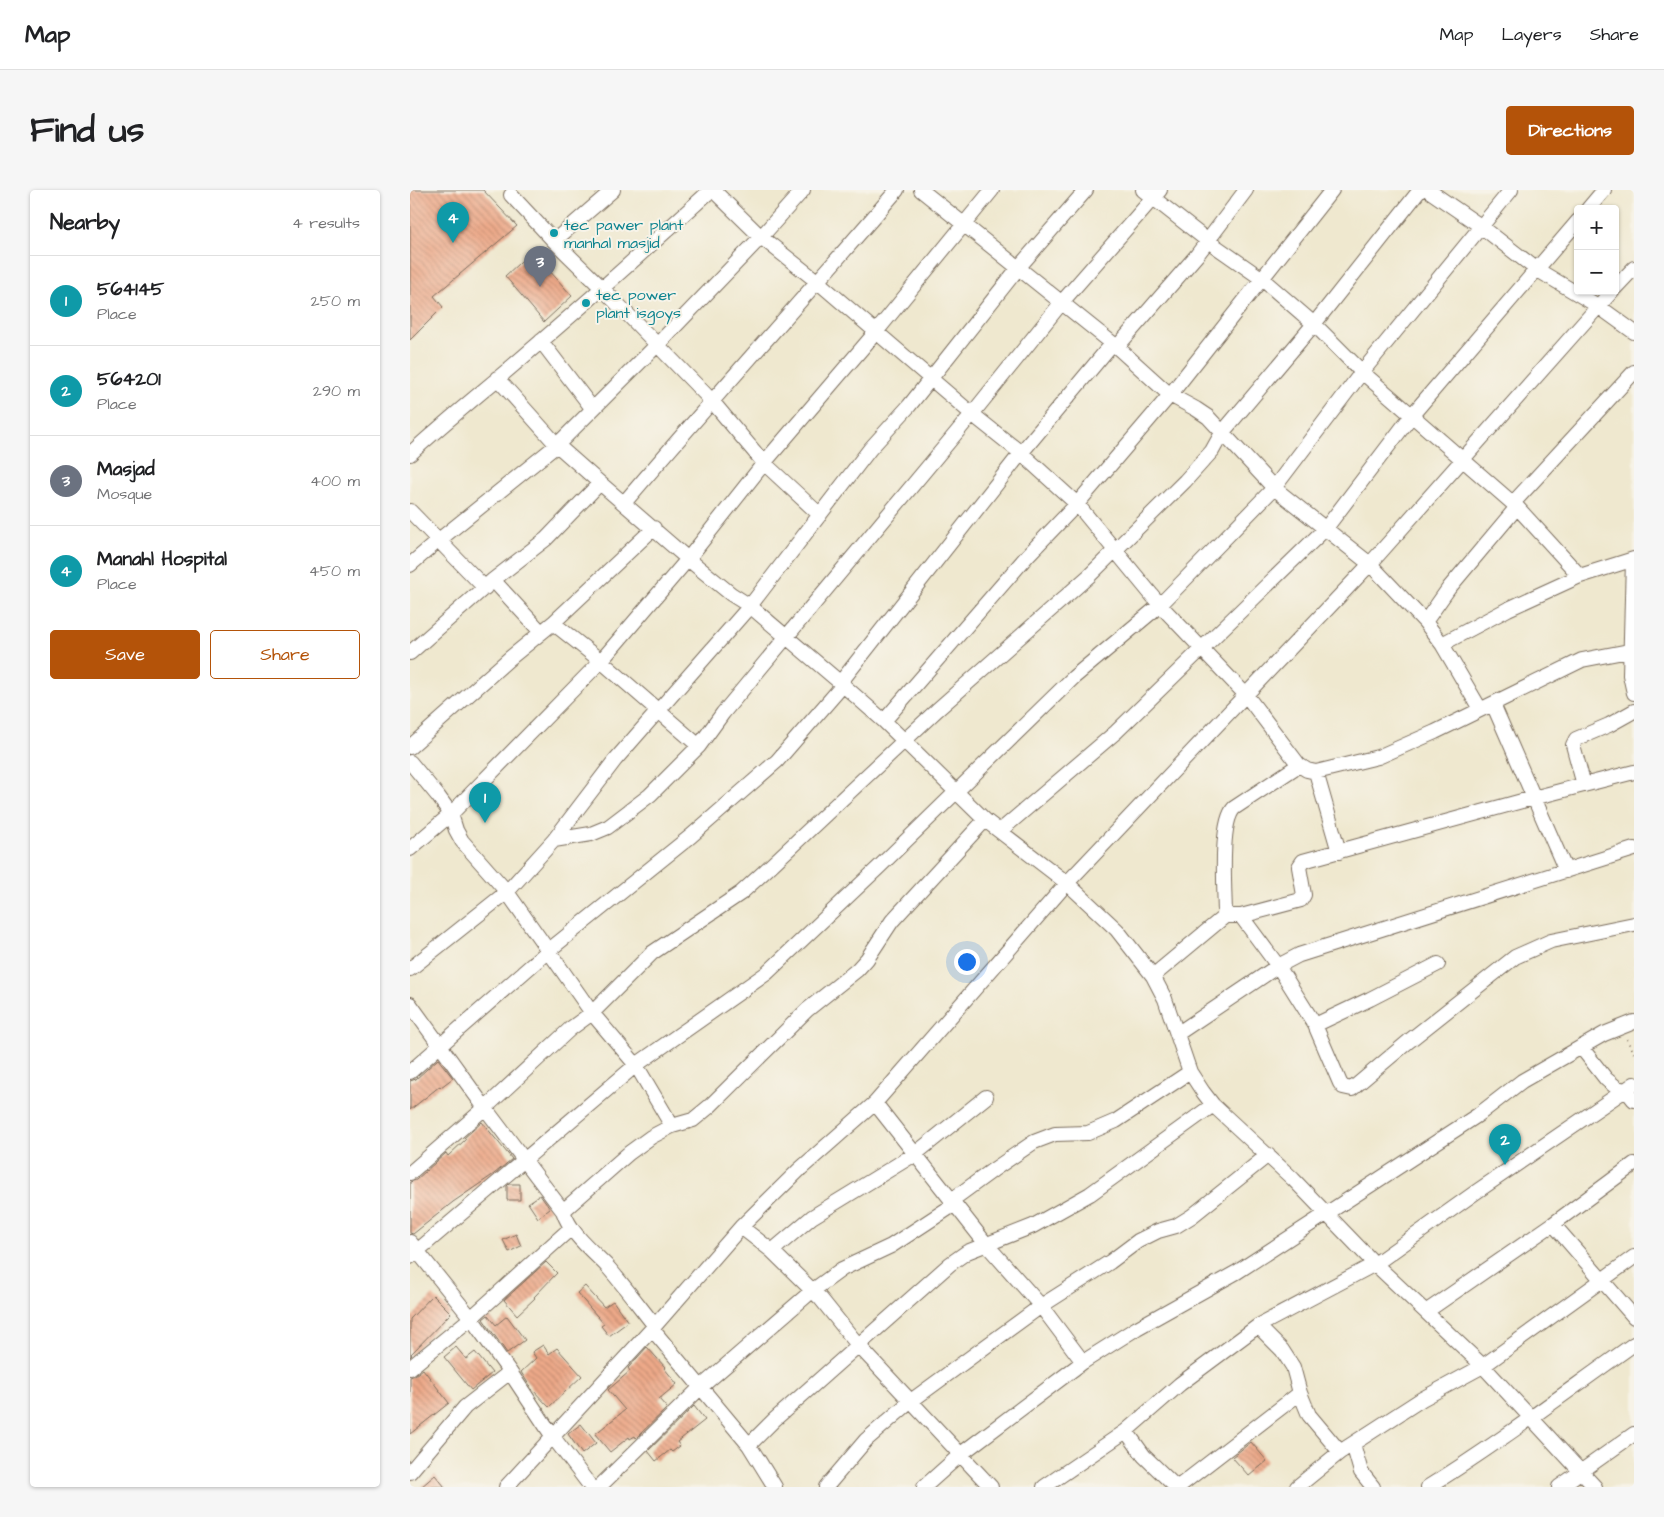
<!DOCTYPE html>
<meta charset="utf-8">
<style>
body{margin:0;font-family:"Architects Daughter",sans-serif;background:#f6f6f6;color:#202124}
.controls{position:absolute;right:15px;top:15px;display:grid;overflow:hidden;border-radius:5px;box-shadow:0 1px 4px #0004}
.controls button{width:45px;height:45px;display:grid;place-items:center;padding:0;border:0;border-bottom:1px solid #e0e0e0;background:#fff;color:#202124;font:25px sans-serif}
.you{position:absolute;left:556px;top:771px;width:18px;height:18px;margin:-12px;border:4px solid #fff;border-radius:50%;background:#1a73e8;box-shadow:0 0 0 8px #1a73e833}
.badge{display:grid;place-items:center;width:32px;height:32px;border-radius:50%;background:#b45309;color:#fff;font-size:16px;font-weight:700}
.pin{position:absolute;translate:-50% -41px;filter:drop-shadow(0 1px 2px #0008)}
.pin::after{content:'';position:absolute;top:26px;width:18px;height:15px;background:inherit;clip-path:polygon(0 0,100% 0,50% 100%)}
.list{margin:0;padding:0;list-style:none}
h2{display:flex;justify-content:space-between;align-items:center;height:65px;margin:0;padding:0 20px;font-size:21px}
h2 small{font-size:16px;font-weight:400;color:#757577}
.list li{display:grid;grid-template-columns:32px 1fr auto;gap:15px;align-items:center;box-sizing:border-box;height:90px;padding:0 20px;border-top:1px solid #e0e0e0}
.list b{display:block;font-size:19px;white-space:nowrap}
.list p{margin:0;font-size:16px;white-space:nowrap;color:#757577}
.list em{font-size:16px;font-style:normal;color:#757577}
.actions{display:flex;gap:10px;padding:15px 20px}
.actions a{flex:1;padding:11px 0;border:1px solid #b45309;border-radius:5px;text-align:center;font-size:18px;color:#b45309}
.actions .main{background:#b45309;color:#fff}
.map{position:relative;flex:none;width:1224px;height:1297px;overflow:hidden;border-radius:5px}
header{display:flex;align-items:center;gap:30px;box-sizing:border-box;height:70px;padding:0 25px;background:#fff;border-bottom:1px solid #e0e0e0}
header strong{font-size:24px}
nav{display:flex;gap:28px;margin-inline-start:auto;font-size:18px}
.intro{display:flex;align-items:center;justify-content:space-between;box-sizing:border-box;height:120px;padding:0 30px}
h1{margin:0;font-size:35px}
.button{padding:12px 22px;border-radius:5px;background:#b45309;color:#fff;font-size:18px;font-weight:700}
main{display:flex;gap:30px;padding:0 30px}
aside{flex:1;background:#fff;border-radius:5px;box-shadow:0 1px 4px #0004}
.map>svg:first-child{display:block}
</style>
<header>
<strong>Map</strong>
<nav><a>Map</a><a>Layers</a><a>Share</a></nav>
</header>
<div class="intro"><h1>Find us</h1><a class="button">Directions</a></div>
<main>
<aside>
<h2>Nearby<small>4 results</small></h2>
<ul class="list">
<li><span class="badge" style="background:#0f9aa8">1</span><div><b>564145</b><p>Place</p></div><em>250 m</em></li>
<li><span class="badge" style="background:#0f9aa8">2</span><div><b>564201</b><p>Place</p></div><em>290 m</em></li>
<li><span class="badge" style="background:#6b7280">3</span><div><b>Masjad</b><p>Mosque</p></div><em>400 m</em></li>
<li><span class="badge" style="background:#0f9aa8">4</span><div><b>Manahl Hospital</b><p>Place</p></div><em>450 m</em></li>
</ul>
<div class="actions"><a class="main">Save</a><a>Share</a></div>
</aside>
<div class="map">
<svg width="1224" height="1297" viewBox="0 0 1224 1297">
<defs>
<pattern id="building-back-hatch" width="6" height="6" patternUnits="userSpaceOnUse" patternTransform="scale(1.25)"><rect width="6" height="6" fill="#eda989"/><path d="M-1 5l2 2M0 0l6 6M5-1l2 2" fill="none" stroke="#c18a6f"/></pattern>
</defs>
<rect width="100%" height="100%" fill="#f7f3e8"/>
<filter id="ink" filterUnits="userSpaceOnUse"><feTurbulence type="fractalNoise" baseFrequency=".02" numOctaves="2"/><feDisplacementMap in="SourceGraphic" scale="10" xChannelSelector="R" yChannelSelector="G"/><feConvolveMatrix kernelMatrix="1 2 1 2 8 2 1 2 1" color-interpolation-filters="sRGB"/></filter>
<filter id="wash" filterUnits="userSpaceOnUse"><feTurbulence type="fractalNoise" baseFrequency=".0096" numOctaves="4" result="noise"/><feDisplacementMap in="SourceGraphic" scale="20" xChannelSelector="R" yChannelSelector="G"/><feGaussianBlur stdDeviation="1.12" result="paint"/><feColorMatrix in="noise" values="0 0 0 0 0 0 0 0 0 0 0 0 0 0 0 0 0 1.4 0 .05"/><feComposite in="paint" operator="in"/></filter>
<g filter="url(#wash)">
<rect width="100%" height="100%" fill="#efe8cf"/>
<g id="blocks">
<path fill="url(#building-back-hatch)" d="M 0,0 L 73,0 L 107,36 L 24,106 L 33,117 L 0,150 Z
M 122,61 L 162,106 L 134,132 L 95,86 Z
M 28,869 L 43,888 L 31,897 L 30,896 L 0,920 L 0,891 L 6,889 Z
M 72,932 L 102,969 L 84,984 L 43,1012 L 3,1044 L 0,1043 L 0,992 L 6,990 L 36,963 L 38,966 L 56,949 L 54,948 Z
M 99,994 L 110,994 L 110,1010 L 97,1010 L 97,996 Z
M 130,1005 L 140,1019 L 128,1028 L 118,1013 Z
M 106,1044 L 111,1056 L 99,1062 L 93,1050 Z
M 136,1072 L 147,1083 L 124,1107 L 125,1108 L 107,1125 L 94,1110 Z
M 175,1096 L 194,1117 L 203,1111 L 218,1132 L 199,1146 L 191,1136 L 194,1134 L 167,1103 Z
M 23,1105 L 41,1123 L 1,1164 L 2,1165 L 0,1167 L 0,1129 Z
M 78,1125 L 86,1135 L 97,1126 L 115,1150 L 97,1163 L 73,1129 Z
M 133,1155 L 139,1164 L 147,1158 L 172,1186 L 139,1217 L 121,1198 L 111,1182 L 126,1168 L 122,1162 Z
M 46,1157 L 56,1169 L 65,1162 L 82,1183 L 61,1200 L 34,1167 Z
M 237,1157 L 255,1177 L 254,1178 L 267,1194 L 249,1209 L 257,1218 L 226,1248 L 225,1246 L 220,1249 L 219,1247 L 200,1262 L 185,1244 L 215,1220 L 198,1200 L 220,1181 L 218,1178 Z
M 13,1179 L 39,1213 L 0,1244 L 0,1187 L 5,1185 Z
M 284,1216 L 295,1230 L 267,1252 L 270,1256 L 262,1262 L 260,1260 L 246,1271 L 238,1261 Z
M 171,1234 L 186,1253 L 172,1264 L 158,1244 Z
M 841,1252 L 857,1271 L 839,1286 L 822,1267 Z
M 25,1285 L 35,1297 L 11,1297 Z"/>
</g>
</g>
<g filter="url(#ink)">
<use href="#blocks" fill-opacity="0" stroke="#7a6c5c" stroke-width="1"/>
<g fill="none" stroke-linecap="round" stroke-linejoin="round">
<g stroke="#7a6c5c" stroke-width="16">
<path id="minor" d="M 303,0 L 351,47 L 408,92 L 562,224 L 611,263 L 667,314 L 750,415 L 836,505 L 889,575 L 897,580 L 906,582 L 968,567 L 1025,542 L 1172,470 L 1224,460
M 511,0 L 707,157 L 760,205 L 786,219 L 798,227 L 864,298 L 960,374 L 1015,432 L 1032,454 L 1070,519
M 733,0 L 798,51 L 851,88 L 904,134 L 952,182 L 1107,317 L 1170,386
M 1018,0 L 1072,37 L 1126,79 L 1188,116 L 1224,142
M 101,5 L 144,51 L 192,98 L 301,210 L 354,273 L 410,325
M 1178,19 L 1194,0
M 144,51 L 203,0
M 1205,98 L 1224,78
M 131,151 L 182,218
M 707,157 L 787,65 L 836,0
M 87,188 L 147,255 L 190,293 L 278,369 L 321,404 L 340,416 L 433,495 L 474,531 L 575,630 L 657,693 L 707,740 L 743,786 L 755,809 L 780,882 L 793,902 L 803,915 L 883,989 L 965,1074 L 1073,1176 L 1185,1297
M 0,264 C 39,228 81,195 121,160 C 182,108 242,54 301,0
M 214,313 C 304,207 397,105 487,0
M 1103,313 L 1224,182
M 0,321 L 75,398
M 1223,370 L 1220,485 L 1224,503
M 0,375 L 29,350 L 147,255 L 248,154 L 351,47 L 393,0
M 83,390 L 131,442
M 1015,432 L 1039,398 L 1107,317
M 143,433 L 191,471 L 289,556
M 1032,454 L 1098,419 L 1170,386 L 1224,369
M 0,463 L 83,390 L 136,349 L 190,293
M 430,493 L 611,263 L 702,154
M 1083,514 L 1156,681
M 474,531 L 618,365 L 667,314 L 760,205 L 922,0
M 0,557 L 100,468 L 143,433 L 244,338
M 0,572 L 28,606 L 41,624 L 46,640 L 52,651 L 97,702 L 182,823 L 226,875 L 262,936
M 906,582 L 929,662
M 1174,595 L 1163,555 L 1166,549 L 1199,535 L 1224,521
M 590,641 L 706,542 L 916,338 L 1002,225 L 1168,31
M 144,650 L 181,644 L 198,637 L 240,605 L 289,556 L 313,523 L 562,224 L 652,112 L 750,0
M 0,659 L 41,624 L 191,471 L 278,369 L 354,273 L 466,142 L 582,0
M 815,726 C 815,702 809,634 824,618 L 889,575
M 831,726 L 868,776 L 905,835 L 930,893 L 933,897 L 942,899 L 999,851 L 1105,767 L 1141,751 L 1224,734
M 0,779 L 97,702 L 144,650 L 205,570 L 340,416 L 460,259 L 499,216 L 609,77 L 676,0
M 743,786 L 815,726 L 831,726 L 891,710 L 894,705 L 889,677 L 893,671 L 1123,608 L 1224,582
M 0,814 L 75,918 L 153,1021 C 161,1044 179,1058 196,1075 C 213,1094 229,1116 245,1136
M 905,835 L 960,809 L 1028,774
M 767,844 L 868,776 L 889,765 L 1224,659
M 1171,857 L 1196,889 L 1207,898 L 1216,900 L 1224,910
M 0,882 L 138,761 L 281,646 L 367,571 L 433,495
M 465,913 L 576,1054 L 631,1116 L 673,1172
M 0,983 L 75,918 L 160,839 L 182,823 L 242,763 L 331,703 L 353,683 L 527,520 L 679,386 L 775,291 L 802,261 L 812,243 L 904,134 L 1010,0
M 542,1010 L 583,980 L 624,952 L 645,944 L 678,943 L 706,931 L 780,882
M 153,1021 L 219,963 L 241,947 L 262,936 L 283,930 L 300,916 L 397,820 L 447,780 L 457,769 L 482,731 L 575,630
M 1143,1034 L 1224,1127
M 331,1037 L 362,1061 L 411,1109 L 448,1155 L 581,1297
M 0,1052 L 61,1128 L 100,1182 L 143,1247 L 181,1297
M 362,1061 L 402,1027 L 505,964 L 576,907
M 0,1067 L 226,875 L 357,783 L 470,676 L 664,487 L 750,415 L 864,298 L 952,182 L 1101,0
M 1017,1121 L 1143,1034 L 1224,974
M 848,1136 L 872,1160 L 883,1177 L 890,1203 L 899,1225 L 930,1262
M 242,1139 L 339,1255 L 365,1297
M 0,1178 L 61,1128 L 161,1038
M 716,1241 L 734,1266 L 766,1297
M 943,1254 L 951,1282 L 963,1297
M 339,1255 L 364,1230 L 540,1074 L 557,1062 L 623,1036 L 680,1004 L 803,915
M 0,1282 L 55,1217 L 100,1182
M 96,1297 L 242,1139 L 331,1037 L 389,980 L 465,913 L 657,693 L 960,374 L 1202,101
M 189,1297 L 291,1197 L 402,1101 L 432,1079 L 481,1056 L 545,1014
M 416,1297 L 456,1250 L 501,1211 L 631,1116 L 700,1072 L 728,1051 L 748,1041 L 766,1036 L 782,1026 L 858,965
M 514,1297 L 551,1264 L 673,1172 L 727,1138 L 827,1082 L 1068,925 L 1112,891 L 1194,844 L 1224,832
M 634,1297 L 716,1241 L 770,1194 L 848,1136 L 965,1074 L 1066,1002 L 1224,894
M 768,1297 L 890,1203
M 887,1297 L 930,1262 L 1012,1209 L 1073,1176 L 1224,1067
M 1018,1297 C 1089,1253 1156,1202 1224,1154
M 1149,1297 L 1224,1244"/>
</g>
<path stroke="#7a6c5c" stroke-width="2.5" stroke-dasharray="1 4" stroke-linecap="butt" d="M 1217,849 L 1224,863"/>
<use href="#minor" stroke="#fff" stroke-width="14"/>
</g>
</g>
<g fill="#0f9aa8" stroke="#f7f3e8" stroke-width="2">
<circle cx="144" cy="43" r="5"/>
<circle cx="176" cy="113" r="5"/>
</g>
<g text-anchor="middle" stroke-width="4" stroke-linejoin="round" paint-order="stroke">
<g font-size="16" fill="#0d838f" stroke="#f7f3e8" text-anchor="start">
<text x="154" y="40">tec pawer plant<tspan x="154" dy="18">manhal masjid</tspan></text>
<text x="186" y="110">tec power<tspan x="186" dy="18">plant isgoys</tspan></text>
</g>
</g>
</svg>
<div class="controls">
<button>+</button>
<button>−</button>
</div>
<div class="you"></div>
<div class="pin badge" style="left:75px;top:633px;background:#0f9aa8">1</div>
<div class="pin badge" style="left:1095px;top:975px;background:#0f9aa8">2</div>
<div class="pin badge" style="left:130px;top:97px;background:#6b7280">3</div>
<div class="pin badge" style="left:43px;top:53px;background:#0f9aa8">4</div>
</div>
</main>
